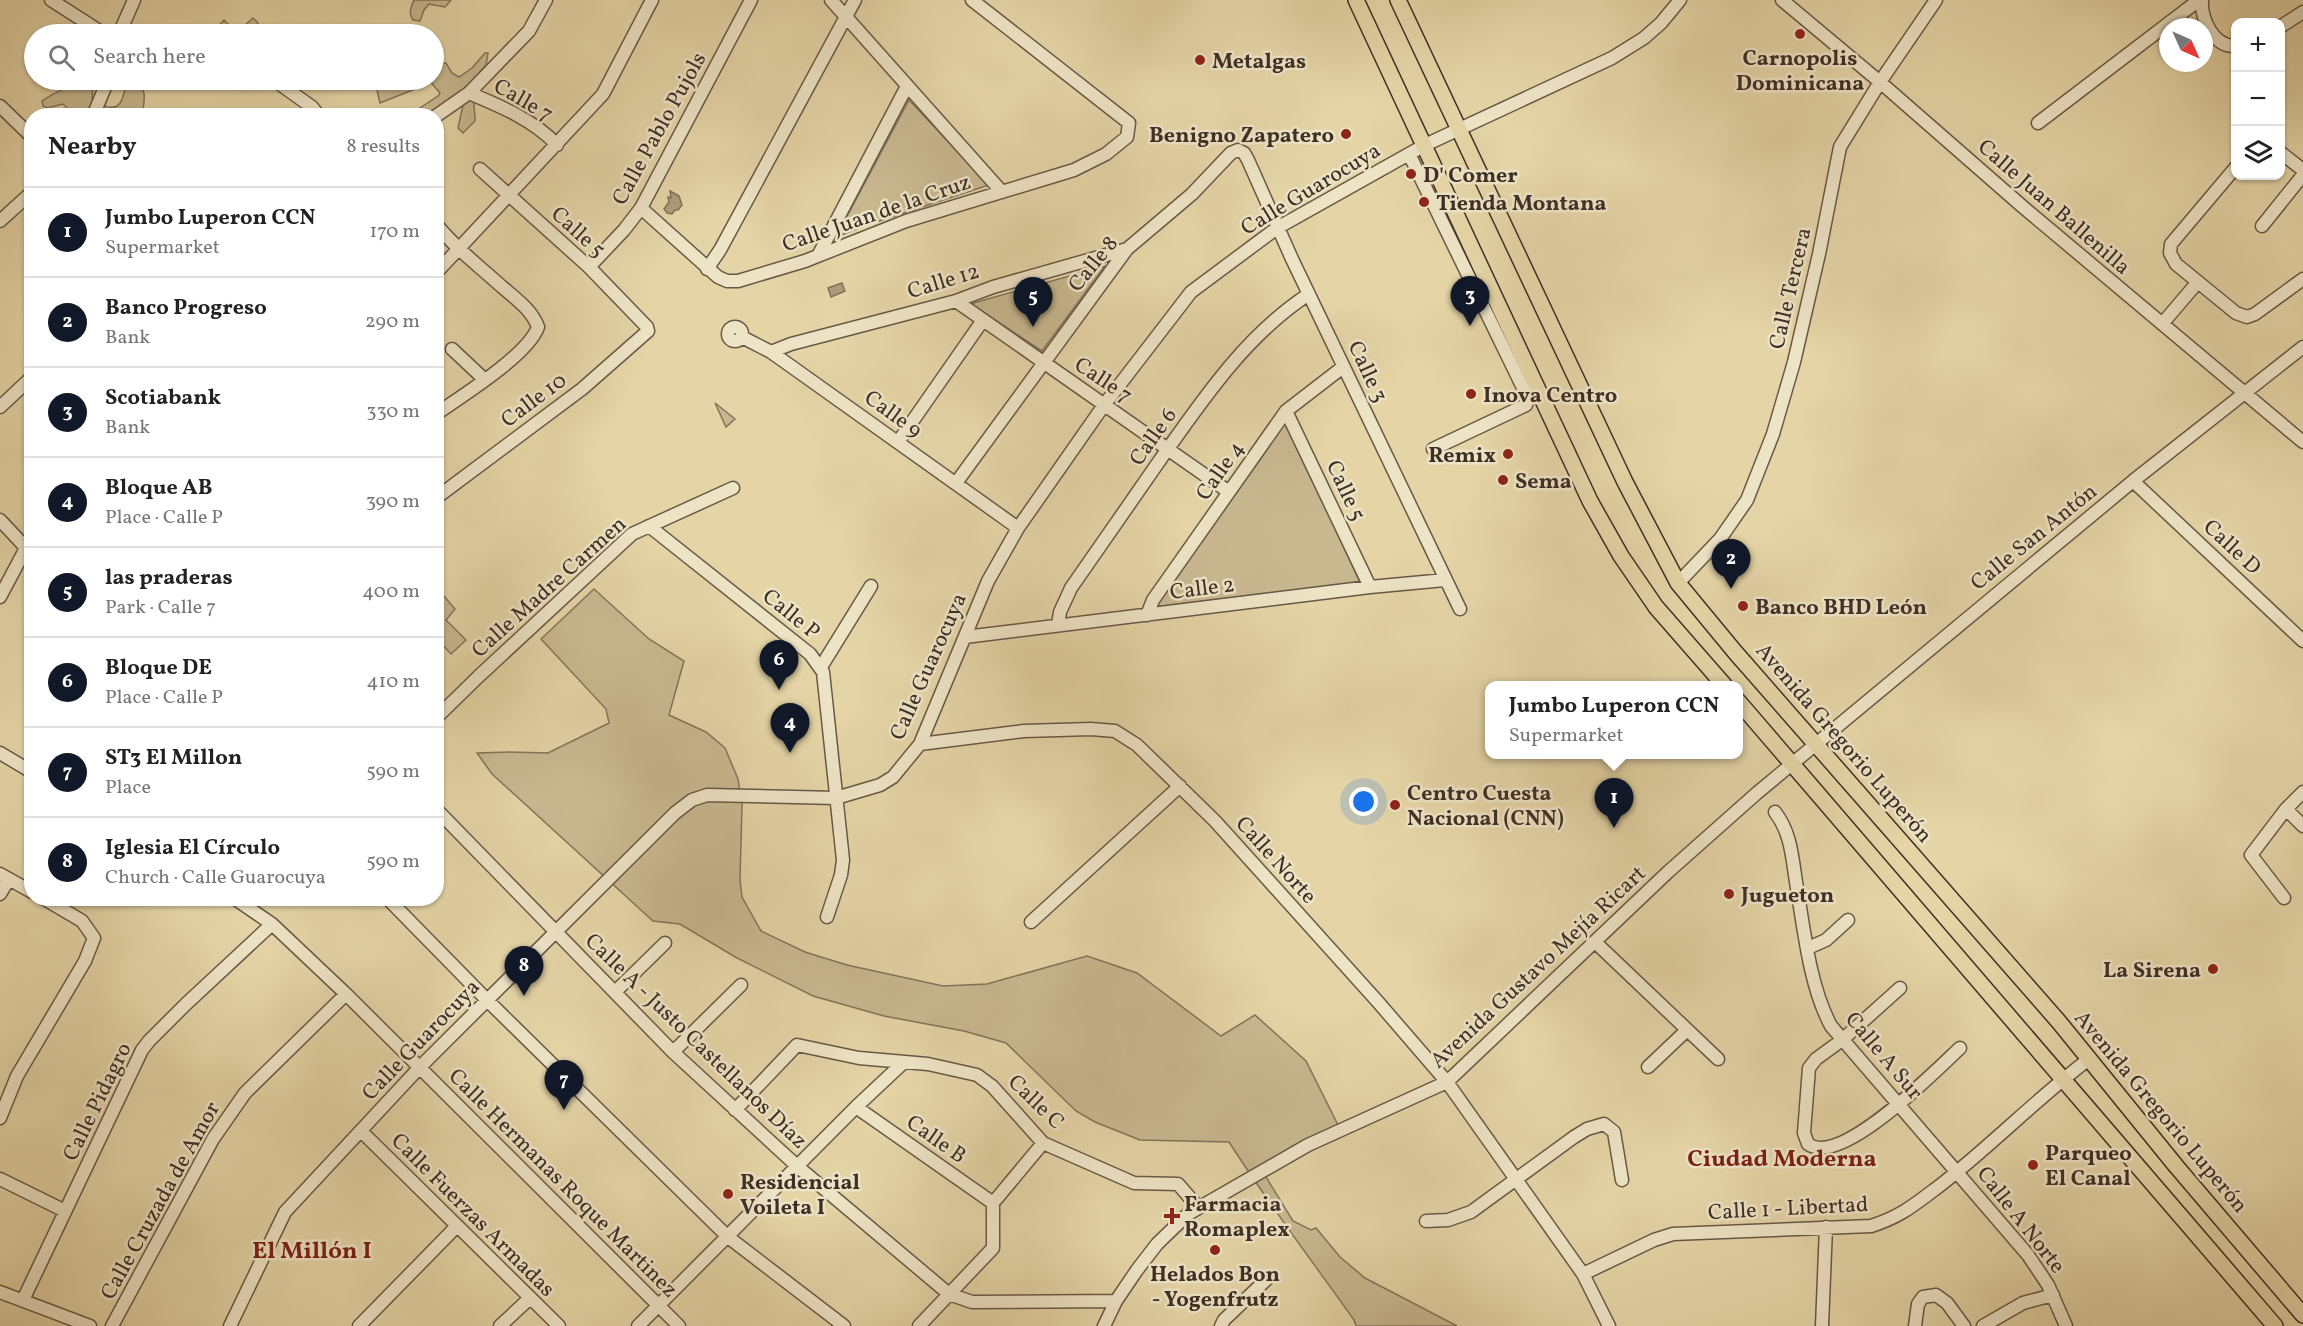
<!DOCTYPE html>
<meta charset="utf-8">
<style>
body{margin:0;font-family:Vollkorn,serif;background:#f6f6f6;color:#222}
.controls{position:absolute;right:18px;top:18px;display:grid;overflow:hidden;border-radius:12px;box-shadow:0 2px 4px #0004}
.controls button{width:54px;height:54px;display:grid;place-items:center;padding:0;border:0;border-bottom:2px solid #e0e0e0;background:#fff;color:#222;font:30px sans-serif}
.compass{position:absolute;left:2159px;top:18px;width:54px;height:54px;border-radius:50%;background:#fff;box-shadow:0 2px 4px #0004;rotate:135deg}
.you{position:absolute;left:1364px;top:802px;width:21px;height:21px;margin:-15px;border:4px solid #fff;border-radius:50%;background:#1a73e8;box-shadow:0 0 0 9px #1a73e833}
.badge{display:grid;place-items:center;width:39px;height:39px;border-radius:50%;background:#111827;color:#fff;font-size:20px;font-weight:700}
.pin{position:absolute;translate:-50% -50px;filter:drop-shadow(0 2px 3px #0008)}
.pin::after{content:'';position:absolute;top:32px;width:21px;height:18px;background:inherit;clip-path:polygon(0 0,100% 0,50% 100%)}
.popup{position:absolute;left:1485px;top:681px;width:258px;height:78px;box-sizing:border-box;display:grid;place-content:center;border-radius:12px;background:#fff;filter:drop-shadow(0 2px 4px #0005);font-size:20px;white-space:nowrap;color:#767676}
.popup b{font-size:22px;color:#222}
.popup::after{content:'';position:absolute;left:50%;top:100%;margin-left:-12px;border:12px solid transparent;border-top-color:#fff}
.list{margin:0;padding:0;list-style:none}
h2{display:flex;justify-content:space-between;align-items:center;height:78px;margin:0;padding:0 24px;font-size:26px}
h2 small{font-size:20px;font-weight:400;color:#767676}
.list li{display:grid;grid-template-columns:39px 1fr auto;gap:18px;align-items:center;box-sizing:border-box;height:90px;padding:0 24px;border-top:2px solid #e0e0e0}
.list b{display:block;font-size:22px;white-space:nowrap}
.list p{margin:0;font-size:20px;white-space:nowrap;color:#767676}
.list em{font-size:20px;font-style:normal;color:#767676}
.icon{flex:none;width:33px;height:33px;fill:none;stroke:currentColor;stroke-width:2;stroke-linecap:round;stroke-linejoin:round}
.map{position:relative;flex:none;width:2303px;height:1326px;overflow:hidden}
.search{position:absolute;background:#fff;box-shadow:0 2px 4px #0004;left:24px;top:24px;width:420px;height:66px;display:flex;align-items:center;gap:15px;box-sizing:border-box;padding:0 21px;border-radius:33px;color:#767676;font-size:22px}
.panel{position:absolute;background:#fff;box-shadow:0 2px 4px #0004;left:24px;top:108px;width:420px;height:798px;border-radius:24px}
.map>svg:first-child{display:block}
</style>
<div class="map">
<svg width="2303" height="1326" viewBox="0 0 2303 1326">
<rect width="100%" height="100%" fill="#e4d4a6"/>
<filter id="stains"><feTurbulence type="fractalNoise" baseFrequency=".00333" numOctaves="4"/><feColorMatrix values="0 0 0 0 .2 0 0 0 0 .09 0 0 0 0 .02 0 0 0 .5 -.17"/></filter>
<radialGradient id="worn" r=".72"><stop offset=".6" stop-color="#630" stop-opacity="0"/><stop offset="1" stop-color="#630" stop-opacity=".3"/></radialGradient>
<path fill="#c8b890" stroke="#83745b" stroke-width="1.5" d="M 414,0 L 451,0 L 445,7 L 429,4 L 424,10 L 420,21 L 413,20 C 408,13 411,7 414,0 Z
M 253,18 L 258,23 L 251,34 L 229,32 L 222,34 L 192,34 L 190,31 L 191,28 L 196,25 L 215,30 L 224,20 L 235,31 L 241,29 Z
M 485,53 L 488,53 L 486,65 L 472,82 L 475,117 L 475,121 L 463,133 L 458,128 L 463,105 L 462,101 L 434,115 L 408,116 L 438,96 L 440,93 L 429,80 L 434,80 L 434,65 L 446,63 L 452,73 L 459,77 L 472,68 Z
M 85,80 L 90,80 L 93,84 L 92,99 C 98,105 114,112 120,103 C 126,94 122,87 133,81 C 149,88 144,101 142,116 L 74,115 L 63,104 L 47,108 L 43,106 L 42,101 C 55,91 70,87 85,80 Z
M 396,80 L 410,80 L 415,89 L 380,103 L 376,86 Z
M 909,100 L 989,185 L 864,226 L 836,237 Z
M 1105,266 L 1042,351 L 971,304 L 977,302 Z
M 715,403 L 735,419 L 726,427 Z
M 1285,420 L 1360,582 L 1155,607 Z
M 437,588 L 455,609 L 446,620 L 466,640 L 451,654 L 437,639 Z
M 594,589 L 649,639 L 684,661 L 669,715 L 706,732 L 725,748 L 738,779 L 742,805 L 740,880 L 742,897 L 761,931 L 805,952 L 847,965 L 943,986 L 987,984 L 1087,956 L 1137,973 L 1221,1036 L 1255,1015 L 1306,1061 L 1339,1127 L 1261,1169 L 1293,1221 L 1311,1230 L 1316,1228 L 1340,1257 L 1365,1278 L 1457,1326 L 1356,1326 L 1354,1320 C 1312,1261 1268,1203 1229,1142 L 1140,1140 L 1095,1122 L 1076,1111 L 1006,1043 L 964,1031 L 884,1016 L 813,996 L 737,958 L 680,924 L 653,921 L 492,774 L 477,753 L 509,752 L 548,753 L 609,723 L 606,709 L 541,639 Z"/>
<path fill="#ac9c7a" stroke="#807058" stroke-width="1.5" d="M 670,191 L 679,196 L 682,205 L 678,210 L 675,210 L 672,214 L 667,213 L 664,209 L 669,202 L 668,197 L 671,198 Z
M 842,283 L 845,291 L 831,297 L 828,288 Z"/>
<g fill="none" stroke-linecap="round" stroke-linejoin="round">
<g stroke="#685846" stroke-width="15">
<path id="minor" d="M 51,0 L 104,34
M 831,0 L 1002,192
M 1782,0 L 1880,82 L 2023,207 L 2303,442
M 2202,0 C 2201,19 2213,47 2236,46
M 2280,27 L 2303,12
M 119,34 L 134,0
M 274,80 L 312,107 L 319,116
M 469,93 C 500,106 534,120 557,145
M 0,106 L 32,137
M 93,116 L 108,80
M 436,116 L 469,93 L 529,31 L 546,0
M 2038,123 L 2199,0
M 2280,152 L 2303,170
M 1409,154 L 1528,398 L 1526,405 L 1433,449
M 2236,167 L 2171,244 L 2170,253 L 2176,264 L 2236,313 L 2247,317 L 2255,314 L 2303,279
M 641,208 L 718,277 L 727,281 L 738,281 L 805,261 L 906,221 L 1074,170 L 1106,154 L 1127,137 L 1129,123 L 972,0
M 0,221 L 32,192
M 436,224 C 455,248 479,266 501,286 C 515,298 532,310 538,327 C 528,355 462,396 436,414
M 2262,226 L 2303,175
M 819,254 L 907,86
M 589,267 L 624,230 L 641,208 L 751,0
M 707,269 L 720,250 L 855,0
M 436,273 L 603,94 L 652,0
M 956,301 L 1229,492
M 2162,324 L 2197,283
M728 334a7 7 0 1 1 14 0a7 7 0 1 1-14 0Z
M 742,337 L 771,352 L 1018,528
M 452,349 L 485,380
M 771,352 L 791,344 L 956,301 L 993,287 L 1127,249
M 0,407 L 32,377
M 1286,411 L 1370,587
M 898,442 L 983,320
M 2133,481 L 2303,641
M 956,483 L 1127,249 L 1192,194 L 1231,153 L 1238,150 L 1244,153 L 1248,160 L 1292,259 L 1460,609
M 436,498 L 582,389 L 648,331 L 647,327 L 589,267 L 480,169
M 0,520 L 30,552
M 649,526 L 810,654 L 823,672 L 843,860 L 841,875 L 827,917
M 1678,583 L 1720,539 L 1747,500 L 1773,434 L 1794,362 L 1819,254 L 1840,147 L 1880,82 L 1936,0
M 0,597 L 26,548 L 32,543
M 1147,615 L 1153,600 L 1286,411 L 1343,367
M 1058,625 L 1060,612 L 1071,588 C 1101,545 1130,503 1160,460 C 1203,399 1246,335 1309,294
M 965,637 L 1370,587 L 1445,580
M 821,667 L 871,586
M 436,718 L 478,677 L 632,534 L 733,488
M 920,744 L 1024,731 L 1091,729 L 1115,731 L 1137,745 L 1215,821 L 1378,1002 L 1447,1082 L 1583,1274 L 1609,1326
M 0,753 L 32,772
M 436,809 L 673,1052 L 797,1166 L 949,1294 L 972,1302 L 1116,1301
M 2286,809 L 2303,826
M 1775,812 C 1791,833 1792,856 1796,882 C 1804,928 1809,985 1831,1026 L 2028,1255 L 2048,1285 L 2066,1326
M 0,874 L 32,892
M 0,894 L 9,879
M 234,898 L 272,924 L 346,994 L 679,1326
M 387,898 L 487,1000 L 728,1237 L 844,1326
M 2284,898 L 2251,855 L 2286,809 L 2303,792
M 1031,922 L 1180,786
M 1595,942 L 1718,1059
M 1808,948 L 1826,940 L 1848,920
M 1900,988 L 1842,1040 L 1816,1059 L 1809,1068 L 1804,1133 L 1808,1144 C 1841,1168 1936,1070 1960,1048
M 615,992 L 665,943
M 673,1052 L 741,985
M 1648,1067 L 1687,1030
M 856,1107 L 993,1203
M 735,1110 L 797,1045 L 859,1058 L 928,1064 L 977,1075 L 992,1086 L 1043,1143 L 1134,1183 L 1178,1184 L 1198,1207
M 0,1118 L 17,1076 L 85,961 L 94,938 L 82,921 L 43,898
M 361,1131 L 559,1326
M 0,1179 L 65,1211
M 1426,1221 L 1448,1220 L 1471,1212 L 1574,1137 L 1587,1129 L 1604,1124 L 1614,1132 L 1622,1180
M 1583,1274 L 1654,1240 L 1673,1234 L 1871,1226 C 1900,1217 1914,1205 1938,1187 C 1990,1147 2036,1099 2089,1059
M 0,1292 L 90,1326
M 23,1300 L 142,1050 L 149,1041 L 186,1004 L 272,924
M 112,1326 L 213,1139 L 245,1093 L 346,994
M 230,1326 L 285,1212 L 420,1067 L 675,813 L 692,800 L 707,795 L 836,798 L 880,785 L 893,777 L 920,744 L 988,581 L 1018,528 L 1104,405 L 1191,292 L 1277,228 L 1425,145 L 1612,58 L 1644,38 L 1661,23 L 1680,0
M 359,1326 L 457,1226
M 500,1326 L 530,1298
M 638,1326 L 856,1107 L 904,1062
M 919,1326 L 993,1248 L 993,1203 L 1043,1143
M 1104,1326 L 1116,1301 L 1137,1270 L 1157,1244 L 1188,1214 L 1308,1145 L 1447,1082 L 1668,872 L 1757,793 L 2133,481 L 2303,347
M 1221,1326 L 1224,1320 L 1267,1279
M 1822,1326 L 1826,1227
M 1915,1326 L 1918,1304 L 1923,1297 L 1936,1295 L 1947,1303 L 1964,1326
M 1983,1326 L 2023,1303 L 2053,1295"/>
</g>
<g stroke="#3e2f26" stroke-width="18">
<path id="major" d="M 1356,0 L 1590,501 L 1621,556 L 1656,607 L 1725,686
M 1398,0 L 1625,482 L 1678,583 L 1735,652 L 2059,1022 L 2176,1166 L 2303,1315
M 1738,701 L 2275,1326"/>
</g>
<use href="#minor" stroke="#ede3c5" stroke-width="12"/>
<use href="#major" stroke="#e4d4a6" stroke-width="15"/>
</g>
<g fill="#8f2418" stroke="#ede3c5" stroke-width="2">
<circle cx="1800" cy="34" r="6"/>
<circle cx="1200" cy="60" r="6"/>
<circle cx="1346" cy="134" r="6"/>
<circle cx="1411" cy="174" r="6"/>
<circle cx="1424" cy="202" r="6"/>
<circle cx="1471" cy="394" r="6"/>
<circle cx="1508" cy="454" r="6"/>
<circle cx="1503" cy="480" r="6"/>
<circle cx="1743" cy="606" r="6"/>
<circle cx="1395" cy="805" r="6"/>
<circle cx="1729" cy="894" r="6"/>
<circle cx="2213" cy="969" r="6"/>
<circle cx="2033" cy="1165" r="6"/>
<circle cx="728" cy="1194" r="6"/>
<path d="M1169 1207h6v6h6v6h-6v6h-6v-6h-6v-6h6z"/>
<circle cx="1215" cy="1250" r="6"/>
</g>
<g text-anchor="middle" stroke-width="5" stroke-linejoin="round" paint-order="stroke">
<g font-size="22" font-weight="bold" fill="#3e2f26" stroke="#ede3c5" text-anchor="start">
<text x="1800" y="65" text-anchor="middle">Carnopolis<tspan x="1800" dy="25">Dominicana</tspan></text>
<text x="1212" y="68">Metalgas</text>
<text x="1334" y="142" text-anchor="end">Benigno Zapatero</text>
<text x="1423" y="182">D' Comer</text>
<text x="1436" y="210">Tienda Montana</text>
<text x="1483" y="402">Inova Centro</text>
<text x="1496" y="462" text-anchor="end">Remix</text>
<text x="1515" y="488">Sema</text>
<text x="1755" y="614">Banco BHD León</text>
<text x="1407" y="800">Centro Cuesta<tspan x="1407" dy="25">Nacional (CNN)</tspan></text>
<text x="1741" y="902">Jugueton</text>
<text x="2201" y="977" text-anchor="end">La Sirena</text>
<text x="2045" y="1160">Parqueo<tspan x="2045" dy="25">El Canal</tspan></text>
<text x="740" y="1189">Residencial<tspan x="740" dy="25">Voileta I</tspan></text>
<text x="1184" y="1211">Farmacia<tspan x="1184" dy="25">Romaplex</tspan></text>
<text x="1215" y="1281" text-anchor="middle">Helados Bon<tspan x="1215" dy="25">- Yogenfrutz</tspan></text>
</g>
<g font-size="22" fill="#3e2f26" stroke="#ede3c5">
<text transform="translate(524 99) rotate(30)" y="8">Calle 7</text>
<text transform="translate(658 128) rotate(-61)" y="8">Calle Pablo Pujols</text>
<text transform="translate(1310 188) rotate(-31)" y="8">Calle Guarocuya</text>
<text transform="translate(2055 206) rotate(41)" y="8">Calle Juan Ballenilla</text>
<text transform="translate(876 212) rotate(-19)" y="8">Calle Juan de la Cruz</text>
<text transform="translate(579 231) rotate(42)" y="8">Calle 5</text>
<text transform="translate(1092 263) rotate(-51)" y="8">Calle 8</text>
<text transform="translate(943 280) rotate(-17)" y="8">Calle 12</text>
<text transform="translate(1789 288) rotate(-77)" y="8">Calle Tercera</text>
<text transform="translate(1369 371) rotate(65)" y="8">Calle 3</text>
<text transform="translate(1104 379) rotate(34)" y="8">Calle 7</text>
<text transform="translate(533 399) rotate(-37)" y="8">Calle 10</text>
<text transform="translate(894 413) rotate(36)" y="8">Calle 9</text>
<text transform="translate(1152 436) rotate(-55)" y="8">Calle 6</text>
<text transform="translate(1219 470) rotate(-55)" y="8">Calle 4</text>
<text transform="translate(1347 490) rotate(65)" y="8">Calle 5</text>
<text transform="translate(2033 536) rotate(-39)" y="8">Calle San Antón</text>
<text transform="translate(2233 546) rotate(43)" y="8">Calle D</text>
<text transform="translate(548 586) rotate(-42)" y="8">Calle Madre Carmen</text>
<text transform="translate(1202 587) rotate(-7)" y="8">Calle 2</text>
<text transform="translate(792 613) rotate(39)" y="8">Calle P</text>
<text transform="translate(927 666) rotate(-66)" y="8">Calle Guarocuya</text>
<text transform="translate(1845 742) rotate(49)" y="8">Avenida Gregorio Luperón</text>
<text transform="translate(1277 859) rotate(48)" y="8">Calle Norte</text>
<text transform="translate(1537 966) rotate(-43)" y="8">Avenida Gustavo Mejía Ricart</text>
<text transform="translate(420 1039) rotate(-46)" y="8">Calle Guarocuya</text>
<text transform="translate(697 1040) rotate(44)" y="8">Calle A - Justo Castellanos Díaz</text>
<text transform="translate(1885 1055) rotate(50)" y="8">Calle A Sur</text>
<text transform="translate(96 1101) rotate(-64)" y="8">Calle Pidagro</text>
<text transform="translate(1037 1101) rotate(44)" y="8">Calle C</text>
<text transform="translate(2162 1111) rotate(50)" y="8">Avenida Gregorio Luperón</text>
<text transform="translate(937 1138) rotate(35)" y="8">Calle B</text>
<text transform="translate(564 1182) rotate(45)" y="8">Calle Hermanas Roque Martinez</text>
<text transform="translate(159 1200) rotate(-61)" y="8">Calle Cruzada de Amor</text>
<text transform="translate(1788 1207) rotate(-3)" y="8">Calle 1 - Libertad</text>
<text transform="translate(474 1214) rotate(45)" y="8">Calle Fuerzas Armadas</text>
<text transform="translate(2022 1219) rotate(52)" y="8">Calle A Norte</text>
</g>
<g font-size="24" font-weight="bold" fill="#7a1f14" stroke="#ede3c5">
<text x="1782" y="1166">Ciudad Moderna</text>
<text x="312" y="1258">El Millón I</text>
</g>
</g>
<rect width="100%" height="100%" filter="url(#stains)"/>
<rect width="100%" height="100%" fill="url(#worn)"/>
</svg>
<div class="controls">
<button>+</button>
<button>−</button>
<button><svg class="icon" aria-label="layers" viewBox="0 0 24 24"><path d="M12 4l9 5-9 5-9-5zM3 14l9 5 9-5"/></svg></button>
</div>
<svg class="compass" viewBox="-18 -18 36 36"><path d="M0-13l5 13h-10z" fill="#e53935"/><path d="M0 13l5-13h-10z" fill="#767676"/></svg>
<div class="you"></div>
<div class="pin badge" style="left:1614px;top:828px">1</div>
<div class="popup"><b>Jumbo Luperon CCN</b>Supermarket</div>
<div class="pin badge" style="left:1731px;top:589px">2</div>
<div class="pin badge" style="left:1470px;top:326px">3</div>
<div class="pin badge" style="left:790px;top:753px">4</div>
<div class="pin badge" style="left:1033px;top:327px">5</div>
<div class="pin badge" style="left:779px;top:690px">6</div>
<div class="pin badge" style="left:564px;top:1110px">7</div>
<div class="pin badge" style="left:524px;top:996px">8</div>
<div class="search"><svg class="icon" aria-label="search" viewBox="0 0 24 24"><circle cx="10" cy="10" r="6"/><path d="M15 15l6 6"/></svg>Search here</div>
<section class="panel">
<h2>Nearby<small>8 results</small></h2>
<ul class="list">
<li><span class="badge">1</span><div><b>Jumbo Luperon CCN</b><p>Supermarket</p></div><em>170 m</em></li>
<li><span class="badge">2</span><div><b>Banco Progreso</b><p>Bank</p></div><em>290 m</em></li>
<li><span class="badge">3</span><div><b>Scotiabank</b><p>Bank</p></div><em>330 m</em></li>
<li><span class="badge">4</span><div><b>Bloque AB</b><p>Place · Calle P</p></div><em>390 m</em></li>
<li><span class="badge">5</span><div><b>las praderas</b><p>Park · Calle 7</p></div><em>400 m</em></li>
<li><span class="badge">6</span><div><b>Bloque DE</b><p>Place · Calle P</p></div><em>410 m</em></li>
<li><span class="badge">7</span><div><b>ST3 El Millon</b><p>Place</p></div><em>590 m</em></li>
<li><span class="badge">8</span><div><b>Iglesia El Círculo</b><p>Church · Calle Guarocuya</p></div><em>590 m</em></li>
</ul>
</section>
</div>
